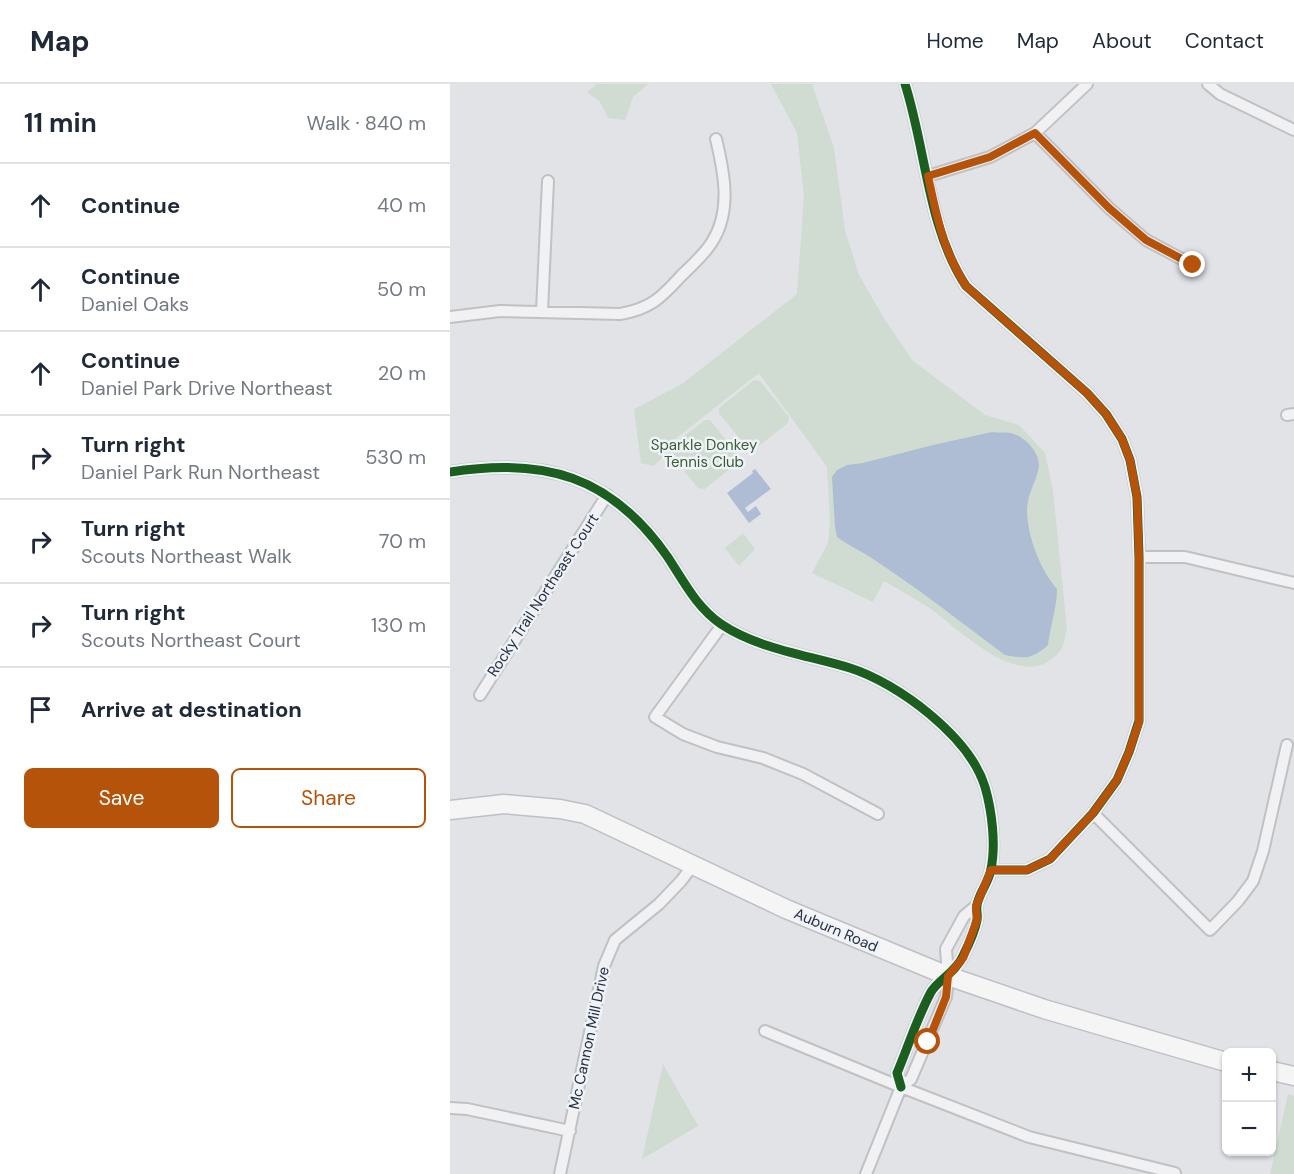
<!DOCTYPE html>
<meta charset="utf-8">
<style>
body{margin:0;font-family:"DM Sans",sans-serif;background:#f6f6f7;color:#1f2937}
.controls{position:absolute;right:18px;bottom:18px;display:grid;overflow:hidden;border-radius:9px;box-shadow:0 2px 4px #0004}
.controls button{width:54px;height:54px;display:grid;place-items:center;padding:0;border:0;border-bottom:2px solid #e0e1e3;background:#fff;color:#1f2937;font:30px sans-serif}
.stop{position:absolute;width:18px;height:18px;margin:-14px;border:4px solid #b45309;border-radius:50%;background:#fff}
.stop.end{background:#b45309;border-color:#fff;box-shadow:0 2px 6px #0008}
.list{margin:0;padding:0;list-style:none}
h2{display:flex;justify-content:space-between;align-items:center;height:78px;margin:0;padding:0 24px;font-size:26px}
h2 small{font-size:20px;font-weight:400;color:#747a83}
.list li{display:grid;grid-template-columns:39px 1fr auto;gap:18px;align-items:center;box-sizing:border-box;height:84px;padding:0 24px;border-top:2px solid #e0e1e3}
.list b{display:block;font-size:22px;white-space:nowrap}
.list p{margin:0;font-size:20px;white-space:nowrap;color:#747a83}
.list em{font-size:20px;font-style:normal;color:#747a83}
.actions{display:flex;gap:12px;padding:18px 24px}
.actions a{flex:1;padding:14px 0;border:2px solid #b45309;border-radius:9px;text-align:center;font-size:21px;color:#b45309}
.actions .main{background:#b45309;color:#fff}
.icon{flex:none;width:33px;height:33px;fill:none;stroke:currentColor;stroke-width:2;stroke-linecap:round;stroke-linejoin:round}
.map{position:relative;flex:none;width:844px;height:1090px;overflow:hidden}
header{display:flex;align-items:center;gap:36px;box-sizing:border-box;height:84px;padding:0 30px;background:#fff;border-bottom:2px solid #e0e1e3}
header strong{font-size:28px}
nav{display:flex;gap:33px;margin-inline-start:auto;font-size:21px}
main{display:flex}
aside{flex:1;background:#fff}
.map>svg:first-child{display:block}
</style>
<header>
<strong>Map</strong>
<nav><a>Home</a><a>Map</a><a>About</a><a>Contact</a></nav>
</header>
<main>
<aside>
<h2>11 min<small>Walk · 840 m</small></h2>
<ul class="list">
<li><svg class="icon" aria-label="ahead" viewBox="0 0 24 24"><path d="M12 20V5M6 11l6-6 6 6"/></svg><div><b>Continue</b></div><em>40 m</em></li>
<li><svg class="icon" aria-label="ahead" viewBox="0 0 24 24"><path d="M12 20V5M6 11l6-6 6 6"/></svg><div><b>Continue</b><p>Daniel Oaks</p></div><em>50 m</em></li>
<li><svg class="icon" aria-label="ahead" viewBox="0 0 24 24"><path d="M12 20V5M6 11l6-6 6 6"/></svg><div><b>Continue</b><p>Daniel Park Drive Northeast</p></div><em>20 m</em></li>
<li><svg class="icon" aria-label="right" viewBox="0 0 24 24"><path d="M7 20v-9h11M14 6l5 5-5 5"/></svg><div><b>Turn right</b><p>Daniel Park Run Northeast</p></div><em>530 m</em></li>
<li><svg class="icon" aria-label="right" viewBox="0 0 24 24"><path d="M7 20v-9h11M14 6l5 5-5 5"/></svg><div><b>Turn right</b><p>Scouts Northeast Walk</p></div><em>70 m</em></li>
<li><svg class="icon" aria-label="right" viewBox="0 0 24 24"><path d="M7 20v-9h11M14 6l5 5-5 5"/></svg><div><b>Turn right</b><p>Scouts Northeast Court</p></div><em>130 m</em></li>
<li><svg class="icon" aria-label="arrive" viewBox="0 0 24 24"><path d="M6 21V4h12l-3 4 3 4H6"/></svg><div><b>Arrive at destination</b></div></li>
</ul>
<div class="actions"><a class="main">Save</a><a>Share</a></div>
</aside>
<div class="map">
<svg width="844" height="1090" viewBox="0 0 844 1090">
<rect width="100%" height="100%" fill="#e1e3e7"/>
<path fill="#d0dbd2" d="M 147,0 L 198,0 L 183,13 L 175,36 L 158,34 L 150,18 L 137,8 Z
M 321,0 L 362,0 L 384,64 L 395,146 L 409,191 L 435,236 L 463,277 L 535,331 L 569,341 L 595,369 L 603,407 L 617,545 C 615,551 614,562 610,567 C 573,613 510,545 478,523 C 464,514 449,506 434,497 L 423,518 L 362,489 L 378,459 L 380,438 L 377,383 L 309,289 L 211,366 L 215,372 L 203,382 L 191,379 L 184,325 L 232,300 L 347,210 L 354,112 L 347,49 Z
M 304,296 L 310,297 L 339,333 L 338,339 L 305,365 L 298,365 L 269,329 L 269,324 Z
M 255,336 L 260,336 L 289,372 L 288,378 L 255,405 L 248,404 L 219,368 L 220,363 Z
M 293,449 L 305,465 L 289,482 L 275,464 Z
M 213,980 L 248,1042 L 192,1075 Z
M 838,1010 L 844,1012 L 844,1090 L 820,1090 Z"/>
<path fill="#aebdd3" d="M 542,348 C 548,349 555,348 561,349 C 576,353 593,371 588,387 C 584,402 577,411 577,428 C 578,454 590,485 607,505 C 607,524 600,542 598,561 C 582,575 576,575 555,571 C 512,539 469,505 423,475 C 412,467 399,462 387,453 L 385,443 L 382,393 L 387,386 L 397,381 L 413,379 L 483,361 Z
M 305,385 L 321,405 L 295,424 L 298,428 L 306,422 L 311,430 L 299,439 L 277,409 L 303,389 L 302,387 Z"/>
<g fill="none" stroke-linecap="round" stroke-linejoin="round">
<g stroke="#bfc1c5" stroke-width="14">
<path id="street" d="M 455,0 C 476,66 478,145 516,202 L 637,309 L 656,330 L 672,355 L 680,376 L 687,413 L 689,473 L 689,637 L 679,668 L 667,696 L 643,729 L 600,775 L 577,786 L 541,786
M 758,0 L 770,10 L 844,46
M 585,49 L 659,124 L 696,156 L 743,181
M 478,92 L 540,73 L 585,49 L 637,0
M 92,227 L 98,97
M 0,233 L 50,227 L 170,230 C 200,225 211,214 231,192 C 241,182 254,171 262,158 C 282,127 274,88 266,55
M 837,331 L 844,330
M 0,388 C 94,373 161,392 217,472 C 233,496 246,523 271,540 C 308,565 358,571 400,584 C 448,599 520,653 535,703 C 542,727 546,761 541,785 C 539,798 529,809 527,821 C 526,826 528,831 527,836 C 525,847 518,862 513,872 C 506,888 487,897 481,908 C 467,934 458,963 447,989 L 451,1003
M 689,473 L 735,473 L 844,499
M 272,541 L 205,633 L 233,650 L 267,663 L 313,674 L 353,690 L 428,730
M 30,611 L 157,411
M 643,729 L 760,846 L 788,817 L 803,797 L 813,767 L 837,661
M 315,947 L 451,1003 L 579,1053 L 725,1089
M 0,1024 L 17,1025 L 120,1047
M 110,1090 L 154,882 L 165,856 L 209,820 L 231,797 L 244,780
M 416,1090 L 451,1003 L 461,995 L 496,913 L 498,892 L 496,865 L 514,832 L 526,822"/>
</g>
<g stroke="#bec0c5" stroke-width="21">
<path id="primary" d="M 0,726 L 54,720 L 110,725 L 135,730 L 336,825 L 498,892 L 594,925 L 776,978
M 822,987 L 844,992"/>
</g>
<use href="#street" stroke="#f1f1f3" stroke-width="10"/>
<use href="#primary" stroke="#f5f5f6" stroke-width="18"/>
<g stroke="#eff2f7" stroke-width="13">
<path id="cycleway" d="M 455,0 C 476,66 478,145 516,202 L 637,309 L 656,330 L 672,355 L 680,376 L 687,413 L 689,473 L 689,637 L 679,668 L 667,696 L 643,729 L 600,775 L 577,786 L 541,786
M 0,388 C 94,373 161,392 217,472 C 233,496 246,523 271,540 C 308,565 358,571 400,584 C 448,599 520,653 535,703 C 542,727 546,761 541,785 C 539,798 529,809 527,821 C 526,826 528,831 527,836 C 525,847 518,862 513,872 C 506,888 487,897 481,908 C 467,934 458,963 447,989 L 451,1003"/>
</g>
<use href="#cycleway" stroke="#1b5e20" stroke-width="9"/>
</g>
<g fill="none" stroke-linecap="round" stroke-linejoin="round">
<path stroke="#b45309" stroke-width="8" d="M 478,958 L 496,913 L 498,892 L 513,874 L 527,836 L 526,822 L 541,786 L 577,786 L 600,775 L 643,729 L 667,696 L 679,668 L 689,638 L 689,473 L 687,413 L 680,376 L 672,355 L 656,330 L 637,309 L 516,202 C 493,167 487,133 478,92 L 540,73 L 585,49 L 659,124 L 696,156 L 743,181"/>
</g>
<g text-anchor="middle" stroke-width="5" stroke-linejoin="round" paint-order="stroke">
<g font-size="15" fill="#385e34" stroke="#eff2f7">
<text x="254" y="366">Sparkle Donkey<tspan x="254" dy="17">Tennis Club</tspan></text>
</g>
<g font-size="15" fill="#272f41" stroke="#eff2f7">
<text transform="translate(93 511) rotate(-57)" y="5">Rocky Trail Northeast Court</text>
<text transform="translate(386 846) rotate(23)" y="5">Auburn Road</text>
<text transform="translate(139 954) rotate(-78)" y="5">Mc Cannon Mill Drive</text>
</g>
</g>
</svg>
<div class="controls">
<button>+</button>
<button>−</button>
</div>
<div class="stop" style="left:478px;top:958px"></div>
<div class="stop end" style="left:743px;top:181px"></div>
</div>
</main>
